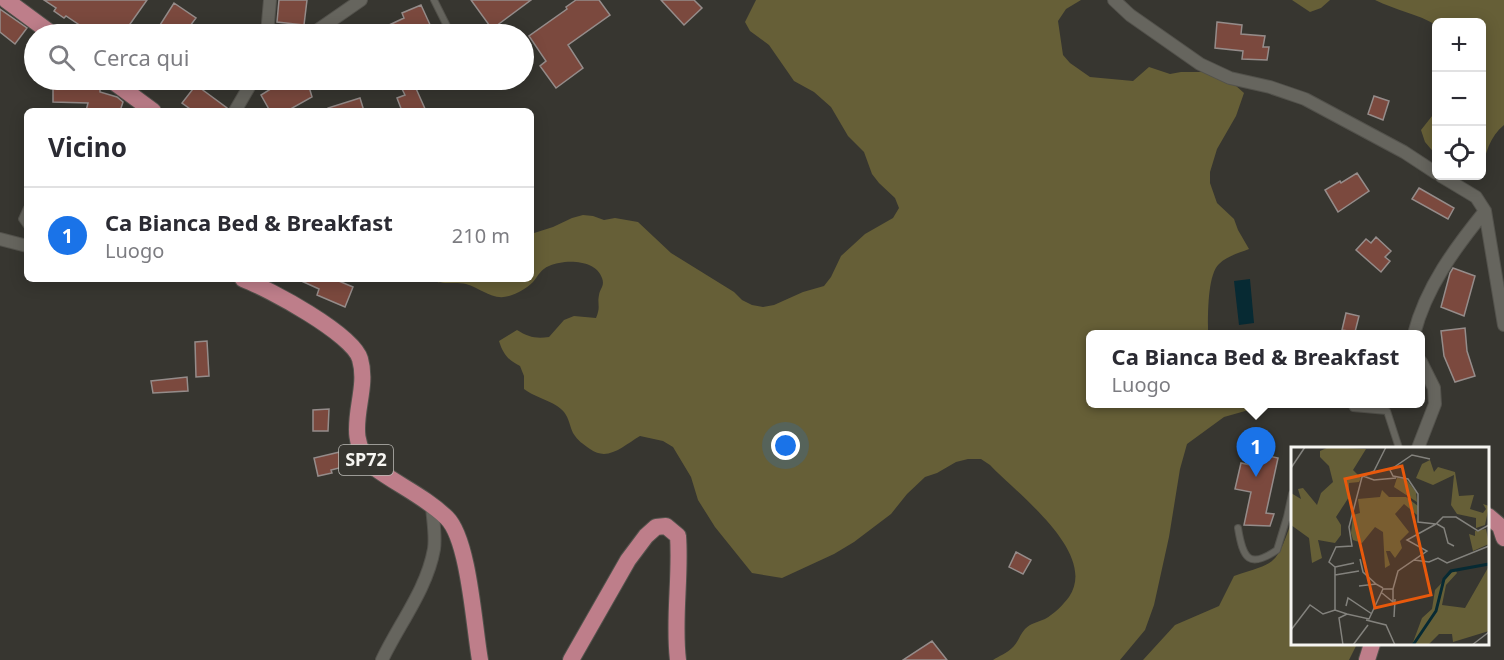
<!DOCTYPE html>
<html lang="it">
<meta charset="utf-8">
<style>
body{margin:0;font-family:"Noto Sans",sans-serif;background:#f2f2f3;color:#2b2b33}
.controls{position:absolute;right:18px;top:18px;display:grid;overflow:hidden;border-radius:9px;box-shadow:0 3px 15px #0003}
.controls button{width:54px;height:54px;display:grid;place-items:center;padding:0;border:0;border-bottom:2px solid #e1e1e2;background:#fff;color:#2b2b33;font:30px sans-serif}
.you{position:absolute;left:786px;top:446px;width:21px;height:21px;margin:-15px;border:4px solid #fff;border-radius:50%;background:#1a73e8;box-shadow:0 0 0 9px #1a73e833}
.badge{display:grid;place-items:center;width:39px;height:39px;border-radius:50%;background:#1a73e8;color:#fff;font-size:20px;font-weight:700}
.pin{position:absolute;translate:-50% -50px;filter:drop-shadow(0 2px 3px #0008)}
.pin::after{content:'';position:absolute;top:32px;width:21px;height:18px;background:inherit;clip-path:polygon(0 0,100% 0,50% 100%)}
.popup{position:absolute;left:1086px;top:330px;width:339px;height:78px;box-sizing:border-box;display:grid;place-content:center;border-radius:9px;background:#fff;filter:drop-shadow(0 2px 4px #0005);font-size:20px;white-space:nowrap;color:#7c7c81}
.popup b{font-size:22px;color:#2b2b33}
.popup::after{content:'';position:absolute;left:50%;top:100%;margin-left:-12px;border:12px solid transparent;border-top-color:#fff}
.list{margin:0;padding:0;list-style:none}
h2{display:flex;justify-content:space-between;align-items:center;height:78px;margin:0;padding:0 24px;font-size:26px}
h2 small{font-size:20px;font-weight:400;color:#7c7c81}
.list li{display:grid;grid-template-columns:39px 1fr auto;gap:18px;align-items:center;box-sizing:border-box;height:96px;padding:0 24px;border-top:2px solid #e1e1e2}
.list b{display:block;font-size:22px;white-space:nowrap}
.list p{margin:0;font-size:20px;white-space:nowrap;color:#7c7c81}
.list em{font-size:20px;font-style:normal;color:#7c7c81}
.icon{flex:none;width:33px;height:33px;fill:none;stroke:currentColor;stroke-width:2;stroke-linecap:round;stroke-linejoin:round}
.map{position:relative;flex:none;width:1504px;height:660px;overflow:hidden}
.search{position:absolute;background:#fff;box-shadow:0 3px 15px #0003;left:24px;top:24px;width:510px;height:66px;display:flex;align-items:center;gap:15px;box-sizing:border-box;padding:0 21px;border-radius:33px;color:#7c7c81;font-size:22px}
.panel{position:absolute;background:#fff;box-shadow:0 3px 15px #0003;left:24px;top:108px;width:510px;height:174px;border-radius:9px}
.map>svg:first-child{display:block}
</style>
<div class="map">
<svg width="1504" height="660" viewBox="0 0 1504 660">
<rect width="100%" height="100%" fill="#373630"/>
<path fill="#665f37" d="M 756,0 L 1081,0 L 1066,9 L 1058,21 L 1063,55 L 1070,63 L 1090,77 L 1133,81 L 1149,67 L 1170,74 L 1181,72 L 1204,72 L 1235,85 L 1244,93 L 1236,116 L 1217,149 L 1210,172 L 1210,183 L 1217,203 L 1234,219 L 1238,230 L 1249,249 C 1239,253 1227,256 1219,264 C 1207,275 1208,318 1208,334 L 1091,334 L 1091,404 L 1270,404 L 1224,417 L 1187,444 L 1180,469 L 1169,537 L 1154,605 L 1145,630 L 1120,660 L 993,660 C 999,656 1007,653 1012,648 C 1018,643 1020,634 1025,629 C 1031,623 1038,622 1045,619 C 1054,614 1063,605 1069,597 C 1099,553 1016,493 990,465 L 981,459 L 968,459 L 956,462 L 937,473 L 925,477 L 907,494 L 891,514 L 854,542 L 834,554 L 782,578 L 752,573 L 715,527 L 698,500 L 691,477 L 673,447 L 663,441 L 640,436 C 623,446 608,462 590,449 C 583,444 578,441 573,433 C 570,427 569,418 564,412 C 555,401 535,398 524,389 L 524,376 L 520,366 C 508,360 503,354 499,341 L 517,330 C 528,337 536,339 549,337 L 564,320 L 574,316 L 596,318 C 601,306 597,305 599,295 C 600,288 605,286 602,278 C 596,259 564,259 549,266 C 541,269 538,276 533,282 C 527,288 517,294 509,296 C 492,301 481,288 466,284 C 454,281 440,286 430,279 L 531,279 L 531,234 L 553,227 L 572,218 L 583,215 L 593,216 L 604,220 L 615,218 L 638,222 L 671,253 L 734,292 L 742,300 L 752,305 L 763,307 L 774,305 L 803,292 L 824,286 L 831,277 L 841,256 L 865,234 L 893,218 L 899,208 L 895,198 L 879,183 L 872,174 L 864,152 L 848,136 L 831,107 L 814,92 L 794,81 L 769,45 L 750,31 L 745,22 Z
M 1292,0 L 1330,0 L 1321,8 L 1310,12 Z
M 1375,0 L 1504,0 L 1504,125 C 1490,136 1485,154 1482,171 L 1482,22 L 1436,22 L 1436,25 C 1418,14 1395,10 1375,0 Z
M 1436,111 L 1436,155 L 1425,142 L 1421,130 Z
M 1290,526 L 1292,528 L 1292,644 L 1357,644 L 1349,660 L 1143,660 L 1175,625 L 1219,606 L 1234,576 C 1274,562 1275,568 1290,526 Z"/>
<path fill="#072a33" d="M 1250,279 L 1254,323 L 1239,325 L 1234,281 Z"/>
<path fill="#7b493e" stroke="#958c8a" stroke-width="1.5" d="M 44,0 L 147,0 L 123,34 L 93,34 L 66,16 L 64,18 L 54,11 L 56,8 Z
M 279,0 L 307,0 L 304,25 L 277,22 Z
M 471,0 L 531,0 L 492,29 Z
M 576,0 L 599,0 L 610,15 L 568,45 L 583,68 L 556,88 L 540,66 L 546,61 L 529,36 L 567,9 L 566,7 Z
M 661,0 L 694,0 L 702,8 L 684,25 Z
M 174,3 L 196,18 L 184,34 L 173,34 L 160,25 Z
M 421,5 L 432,29 L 418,34 L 370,34 L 404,18 L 402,13 Z
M 0,9 L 27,28 L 15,44 L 0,32 Z
M 1217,22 L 1242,25 L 1241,34 L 1265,36 L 1263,47 L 1269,47 L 1267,60 L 1242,59 L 1243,51 L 1215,48 Z
M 287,80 L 307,80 L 312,97 L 287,111 L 270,111 L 261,95 L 274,87 L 273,84 Z
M 53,84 L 100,85 L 100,92 L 117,97 L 123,102 L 120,111 L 86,111 L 88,103 L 53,102 Z
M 414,84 L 426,111 L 402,111 L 397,98 L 405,95 L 402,89 Z
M 196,85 L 227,108 L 227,111 L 193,111 L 182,103 Z
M 1374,96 L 1389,101 L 1383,120 L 1368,114 Z
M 360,98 L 364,111 L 328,111 L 328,108 Z
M 1357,173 L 1369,191 L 1338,212 L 1325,190 L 1340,181 L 1341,183 Z
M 1419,188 L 1454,208 L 1448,219 L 1412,199 Z
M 1376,237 L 1391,251 L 1385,257 L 1390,261 L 1381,272 L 1356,250 L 1366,239 L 1371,243 Z
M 1453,268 L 1475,276 L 1464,316 L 1441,307 L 1450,273 Z
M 297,279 L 334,279 L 353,287 L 345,307 L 317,295 L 319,289 Z
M 1346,313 L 1359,316 L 1355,332 L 1342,330 Z
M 1465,328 L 1467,351 L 1475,376 L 1455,382 L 1444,356 L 1441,331 Z
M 207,341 L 209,376 L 196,377 L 195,342 Z
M 187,377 L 188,391 L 153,393 L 151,381 Z
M 329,409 L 328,431 L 313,431 L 313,410 Z
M 344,451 L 347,466 L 331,470 L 332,473 L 318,476 L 314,458 Z
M 1254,453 L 1278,458 L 1266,513 L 1274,514 L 1270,526 L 1244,525 L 1251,492 L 1235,489 L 1241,463 L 1251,465 Z
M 1016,552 L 1031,560 L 1023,574 L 1009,567 Z
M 932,641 L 947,660 L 903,660 Z"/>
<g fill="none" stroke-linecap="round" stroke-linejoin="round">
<g stroke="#53524c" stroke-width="8">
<path id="service" d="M 434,0 L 451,34
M 27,208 L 22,219 L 27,226
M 1351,404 L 1353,408 L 1387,411 L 1399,448
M 1292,494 L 1287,517 L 1292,519
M 1238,528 C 1243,559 1249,569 1277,550 L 1287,517"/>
</g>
<g stroke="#53524c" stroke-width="14">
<path id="minor" d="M 1114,0 L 1130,15 L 1200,64 L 1230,78 L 1270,87 L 1305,99 L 1404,152 L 1436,173
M 267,34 L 270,0
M 312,34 L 361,0
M 235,111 L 253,80
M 1441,176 L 1476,197 L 1485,211 L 1504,325
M 0,239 L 27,246
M 1414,334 C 1426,287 1455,248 1485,211
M 1418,448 L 1435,404 L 1434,388 L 1421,362
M 382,660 C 399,624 427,589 434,549 C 436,536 433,520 432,507"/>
</g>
<g stroke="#53524c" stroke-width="18">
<path id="primary" d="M 6,0 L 52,34
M 111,80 L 153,111
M 243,279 C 269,289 353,334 360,359 C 371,397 338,435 375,468 C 398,485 427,498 447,518 C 469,540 474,627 480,660
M 1488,516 L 1500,526 L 1504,538
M 571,660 L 628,560 L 646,536 L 656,527 L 666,526 L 678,536 C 681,577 673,619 678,660
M 1367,660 L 1372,644"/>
</g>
<use href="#service" stroke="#66655e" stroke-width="6"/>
<use href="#minor" stroke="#66655e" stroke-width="12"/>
<use href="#primary" stroke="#be7e8a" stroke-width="16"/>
</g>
<g text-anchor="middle" stroke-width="5" stroke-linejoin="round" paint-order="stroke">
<rect fill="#373630" stroke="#bdbcb7" stroke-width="1.5" x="339" y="445" width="54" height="30" rx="4.5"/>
<g font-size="18" font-weight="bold" fill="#f6f5f1">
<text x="366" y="466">SP72</text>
</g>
</g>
<g transform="translate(1291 447)">
<rect width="198" height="198" fill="#373630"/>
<path d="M 38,0 L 75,2 L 62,23 L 70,31 L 68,35 L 58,36 L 58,50 L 45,70 L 50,78 L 50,88 L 44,96 L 27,93 L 31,111 L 21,116 L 18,91 L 0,78 L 0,46 L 10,52 L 7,42 L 12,41 L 26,58 L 30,46 L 42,35 L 38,19 L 29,10 L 29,4 ZM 139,13 L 143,25 L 147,20 L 164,25 L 168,49 L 183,48 L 179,62 L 192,66 L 195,62 L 192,57 L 198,59 L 194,78 L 185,81 L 185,71 L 166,67 L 160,58 L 163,28 L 142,38 L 125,31 L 131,17 ZM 106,31 L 115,32 L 125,45 L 126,55 L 103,40 ZM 91,43 L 98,50 L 115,50 L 127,59 L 126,68 L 113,57 L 104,67 L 118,85 L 109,94 L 111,101 L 104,111 L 99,104 L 95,104 L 99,118 L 94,121 L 92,85 L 84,80 L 71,96 L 62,93 L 60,86 L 62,68 L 69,66 L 67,52 L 89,50 ZM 195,82 L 198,97 L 182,104 L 178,87 L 184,89 L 184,84 ZM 198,119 L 198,184 L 162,195 L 161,187 L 148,187 L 137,198 L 121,198 L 131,171 L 141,162 L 144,143 L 164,122 L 166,126 L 155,138 L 151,158 L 174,161 Z" fill="#665f37"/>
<path fill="none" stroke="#072a33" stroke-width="3" d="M 122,198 L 145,164 L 153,132 L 160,124 L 198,117"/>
<path fill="none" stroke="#83827d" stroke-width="1.5" d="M 139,12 L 121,8 L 99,23 L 102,29 L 117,32 L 127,47 L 127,75 L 145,77M 0,21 L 14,0M 72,29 L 83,33 L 105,31M 145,77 L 152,70 L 165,70 L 187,84 L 198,78M 146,77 L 153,81 L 157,96 L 163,99M 69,112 L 72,125 L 85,137M 123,113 L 138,115 L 147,111 L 156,116 L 198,99M 44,120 L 63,116M 44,128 L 68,124M 68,139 L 85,137 L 92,141M 91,146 L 102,155 L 102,142M 55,159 L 57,151 L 81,167M 44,163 L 44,120 L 38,115 L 45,100 L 61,99 L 58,80 L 71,30 L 83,24 L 95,0M 103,170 L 104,152M 75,173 L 95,178 L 104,198M 0,183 L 19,158 L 32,167 L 44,163 L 56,167M 52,198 L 48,171 L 56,167 L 78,172 L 92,142 L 102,142 L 107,124 L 136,104 L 116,93 L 145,77M 62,198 L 77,178M 181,198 L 198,185"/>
<path fill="#e8590c" fill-opacity="0.15" stroke="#e8590c" stroke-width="3" d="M 111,19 L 140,148 L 84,161 L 54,32 Z"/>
<rect width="198" height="198" fill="none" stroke="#f6f5f1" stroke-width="3"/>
</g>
</svg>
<div class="controls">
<button>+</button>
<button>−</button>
<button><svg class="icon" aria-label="locate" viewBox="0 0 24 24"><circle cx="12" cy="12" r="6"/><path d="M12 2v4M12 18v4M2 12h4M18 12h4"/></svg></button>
</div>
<div class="you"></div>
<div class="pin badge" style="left:1256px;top:477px">1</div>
<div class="popup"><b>Ca Bianca Bed &amp; Breakfast</b>Luogo</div>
<div class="search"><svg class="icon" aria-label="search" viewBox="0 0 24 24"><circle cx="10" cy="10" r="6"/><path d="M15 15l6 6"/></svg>Cerca qui</div>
<section class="panel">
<h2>Vicino<small></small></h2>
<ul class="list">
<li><span class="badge">1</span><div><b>Ca Bianca Bed &amp; Breakfast</b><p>Luogo</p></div><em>210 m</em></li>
</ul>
</section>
</div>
